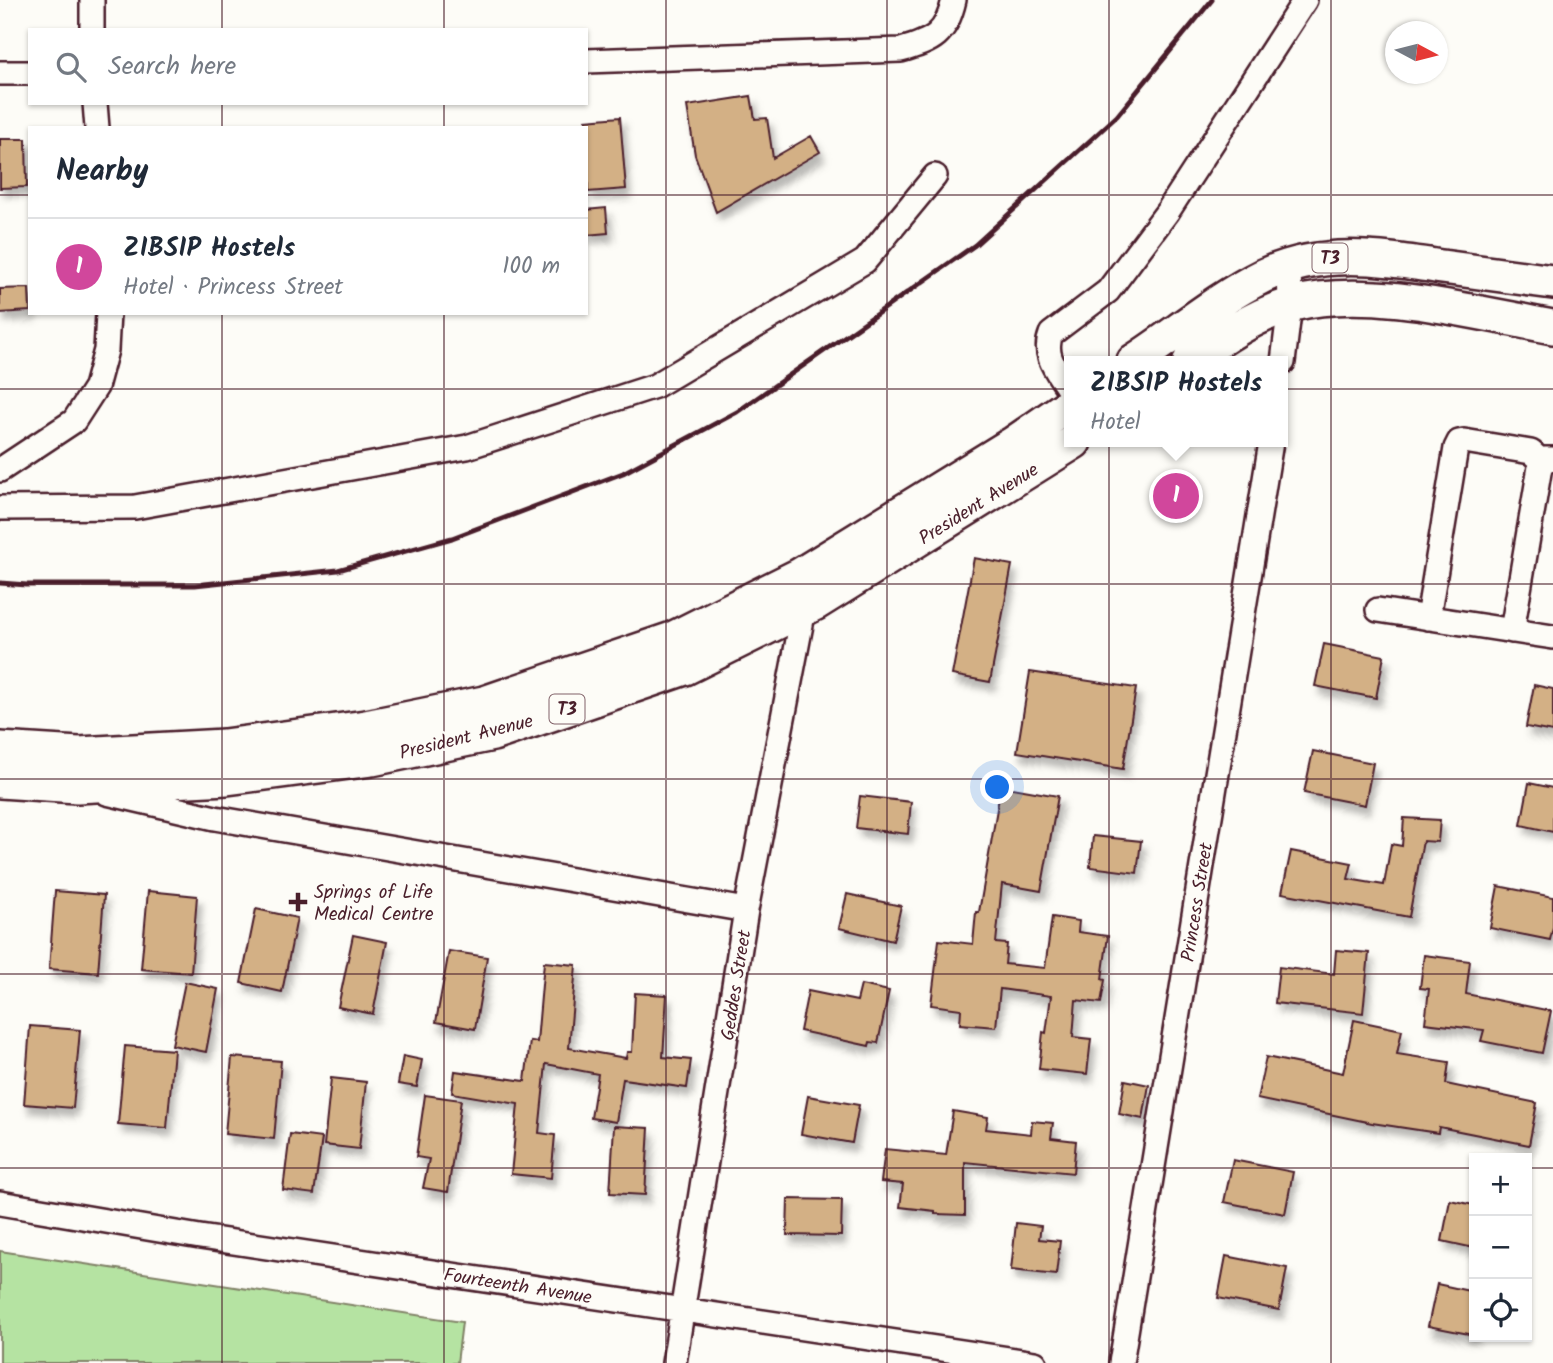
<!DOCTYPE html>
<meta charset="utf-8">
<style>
body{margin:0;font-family:Kalam,sans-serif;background:#f2f2f3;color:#1f2937}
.controls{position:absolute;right:21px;bottom:21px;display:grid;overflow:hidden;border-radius:0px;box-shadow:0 2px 5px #0004}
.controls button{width:63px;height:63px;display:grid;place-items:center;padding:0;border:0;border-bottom:2px solid #e0e1e3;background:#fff;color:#1f2937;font:35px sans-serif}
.compass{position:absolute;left:1385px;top:21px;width:63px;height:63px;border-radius:50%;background:#fff;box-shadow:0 2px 5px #0004;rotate:97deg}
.you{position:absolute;left:998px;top:788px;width:24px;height:24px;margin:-18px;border:5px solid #fff;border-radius:50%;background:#1a73e8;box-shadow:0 0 0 10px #1a73e833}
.badge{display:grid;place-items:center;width:46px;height:46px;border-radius:50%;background:#4a1f2b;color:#fff;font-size:23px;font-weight:700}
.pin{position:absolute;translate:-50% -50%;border:4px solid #fff;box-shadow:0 2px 7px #0006}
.popup{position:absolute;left:1064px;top:356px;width:224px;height:91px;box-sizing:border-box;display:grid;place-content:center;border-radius:0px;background:#fff;filter:drop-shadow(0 2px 5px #0005);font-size:23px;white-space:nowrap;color:#747a83}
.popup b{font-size:26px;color:#1f2937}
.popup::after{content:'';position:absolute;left:50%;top:100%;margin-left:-14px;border:14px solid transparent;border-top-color:#fff}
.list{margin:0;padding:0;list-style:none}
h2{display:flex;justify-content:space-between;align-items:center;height:91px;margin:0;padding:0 28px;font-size:30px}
h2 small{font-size:23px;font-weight:400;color:#747a83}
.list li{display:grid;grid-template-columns:46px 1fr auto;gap:21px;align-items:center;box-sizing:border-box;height:98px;padding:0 28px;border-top:2px solid #e0e1e3}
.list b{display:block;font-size:26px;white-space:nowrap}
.list p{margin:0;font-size:23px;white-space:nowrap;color:#747a83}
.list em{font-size:23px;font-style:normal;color:#747a83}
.icon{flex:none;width:38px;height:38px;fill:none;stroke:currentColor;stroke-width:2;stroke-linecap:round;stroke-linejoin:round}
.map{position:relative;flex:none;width:1553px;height:1363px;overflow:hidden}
.search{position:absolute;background:#fff;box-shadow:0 2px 5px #0004;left:28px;top:28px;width:560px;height:77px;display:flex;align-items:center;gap:18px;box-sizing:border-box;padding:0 24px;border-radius:0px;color:#747a83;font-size:26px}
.panel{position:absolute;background:#fff;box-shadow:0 2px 5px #0004;left:28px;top:126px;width:560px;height:189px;border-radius:0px}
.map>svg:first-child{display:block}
</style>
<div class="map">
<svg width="1553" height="1363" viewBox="0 0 1553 1363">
<defs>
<filter id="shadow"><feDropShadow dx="4.5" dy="8" stdDeviation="3.5" flood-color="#0004"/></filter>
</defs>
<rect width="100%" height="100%" fill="#fdfcf7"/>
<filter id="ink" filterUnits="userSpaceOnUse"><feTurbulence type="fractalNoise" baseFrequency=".0143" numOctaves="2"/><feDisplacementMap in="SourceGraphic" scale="14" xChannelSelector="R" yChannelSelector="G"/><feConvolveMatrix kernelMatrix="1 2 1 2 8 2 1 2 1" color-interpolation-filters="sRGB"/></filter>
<g filter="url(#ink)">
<path fill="#b5e3a2" stroke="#808166" stroke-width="2" d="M 0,1251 L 462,1322 L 457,1363 L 0,1363 Z"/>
<path fill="#d3b085" stroke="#4a1f2b" stroke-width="2" filter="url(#shadow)" d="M 751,96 L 755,119 L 767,118 L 773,158 L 811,136 L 820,152 L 716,212 L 695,155 L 687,106 Z
M 620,117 L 626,189 L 588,192 L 586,120 Z
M 0,139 L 26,139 L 27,187 L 0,188 Z
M 606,208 L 608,233 L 586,235 L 586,210 Z
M 29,288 L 30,311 L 0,313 L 0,289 Z
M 974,558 L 1012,565 L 990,682 L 952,675 Z
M 1324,644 L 1384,656 L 1376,698 L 1315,686 Z
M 1030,672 L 1136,688 L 1123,769 L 1017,752 Z
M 1534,685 L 1553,689 L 1553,732 L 1526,727 Z
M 1313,751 L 1373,763 L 1365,805 L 1304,793 Z
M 1529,783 L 1553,788 L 1553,832 L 1521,825 Z
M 1001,786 L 1058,796 L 1041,891 L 1002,884 L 996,943 L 1007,944 L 1005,964 L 1045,968 L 1052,917 L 1079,921 L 1078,932 L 1108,936 L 1102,979 L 1105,980 L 1101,1003 L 1076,1000 L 1073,1037 L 1091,1039 L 1087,1074 L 1039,1069 L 1043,1032 L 1046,1033 L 1051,996 L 1000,989 L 996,1027 L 960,1024 L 961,1009 L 931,1005 L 939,940 L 973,944 L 976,912 L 979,912 Z
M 860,796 L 911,802 L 908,834 L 856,828 Z
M 1404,818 L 1440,820 L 1438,842 L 1423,841 L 1409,917 L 1282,893 L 1291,851 L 1352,863 L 1348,879 L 1384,885 L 1391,844 L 1402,846 Z
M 1093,836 L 1141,841 L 1137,873 L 1090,867 Z
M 1498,886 L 1553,897 L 1553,927 L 1550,940 L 1490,928 Z
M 55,891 L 104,895 L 98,973 L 49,969 Z
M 148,891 L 197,896 L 191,973 L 141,969 Z
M 847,894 L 901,906 L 893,941 L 839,928 Z
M 256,909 L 297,918 L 282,992 L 241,983 Z
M 353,935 L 387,942 L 373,1014 L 338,1007 Z
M 1336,950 L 1369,953 L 1363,1013 L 1275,1003 L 1279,967 L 1334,974 Z
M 449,951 L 487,957 L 475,1029 L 436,1022 Z
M 1424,955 L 1470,961 L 1466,994 L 1551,1011 L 1542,1053 L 1481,1041 L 1484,1030 L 1425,1023 L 1429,989 L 1420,988 Z
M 544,962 L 576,965 L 569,1048 L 626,1058 L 627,1052 L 632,1052 L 635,993 L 667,995 L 663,1057 L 691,1060 L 687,1088 L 623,1079 L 616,1122 L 591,1118 L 598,1074 L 546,1064 L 539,1133 L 555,1135 L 551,1178 L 511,1174 L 518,1104 L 452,1093 L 455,1071 L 525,1081 L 530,1041 L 537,1042 Z
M 185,982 L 218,989 L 206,1052 L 172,1045 Z
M 861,985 L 889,991 L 878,1043 L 870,1042 L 869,1046 L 800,1031 L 808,991 L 857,1001 Z
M 1354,1020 L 1402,1030 L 1397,1054 L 1449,1062 L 1446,1084 L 1537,1103 L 1529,1145 L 1439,1127 L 1438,1133 L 1372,1123 L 1257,1099 L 1266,1057 L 1343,1073 Z
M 30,1026 L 80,1030 L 73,1108 L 24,1104 Z
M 125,1046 L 174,1050 L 167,1128 L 118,1124 Z
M 403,1056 L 422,1060 L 417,1087 L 398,1084 Z
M 232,1057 L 281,1061 L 274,1139 L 225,1134 Z
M 331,1078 L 366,1082 L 359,1149 L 324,1145 Z
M 1125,1080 L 1149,1085 L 1143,1119 L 1119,1114 Z
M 425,1095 L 461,1100 L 448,1192 L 423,1188 L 429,1159 L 416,1157 Z
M 808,1096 L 859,1105 L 852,1143 L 801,1134 Z
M 953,1111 L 988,1117 L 986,1129 L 1031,1134 L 1032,1121 L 1053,1123 L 1051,1138 L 1076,1141 L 1073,1173 L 965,1162 L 965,1215 L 935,1214 L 935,1211 L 900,1207 L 903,1184 L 881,1182 L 885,1149 L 946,1155 Z
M 614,1126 L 649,1128 L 645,1195 L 610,1193 Z
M 290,1134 L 322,1138 L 314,1194 L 283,1190 Z
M 1233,1160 L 1293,1172 L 1285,1214 L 1224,1202 Z
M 788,1199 L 842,1200 L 841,1236 L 787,1235 Z
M 1450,1200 L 1474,1205 L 1474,1248 L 1442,1241 Z
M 1016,1223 L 1041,1226 L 1039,1239 L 1060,1241 L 1056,1275 L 1011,1270 Z
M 1226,1256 L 1287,1268 L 1279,1310 L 1218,1298 Z
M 1437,1284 L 1474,1292 L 1474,1335 L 1428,1326 Z"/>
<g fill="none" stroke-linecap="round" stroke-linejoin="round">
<g stroke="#4a1f2b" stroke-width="28">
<path id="minor" d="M 92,0 L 92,30
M 586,61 L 901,50 C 933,41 946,35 954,0
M 0,73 L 30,73
M 95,103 L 97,128
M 1283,362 L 1290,305 L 1289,266
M 1069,390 C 1058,372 1042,356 1051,334 L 1108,291 L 1168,211 L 1305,0
M 0,470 L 74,421 L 96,387 L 106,350 L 108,313
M 0,508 L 135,507 L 467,447 L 655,386 L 865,261 L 935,176
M 1378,610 L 1553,637
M 1428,618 L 1456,448 L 1459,442 L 1464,441 L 1531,452 L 1541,461 L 1545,459 L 1553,459
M 1512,631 L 1541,461
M 107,793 L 215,818 L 746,910
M 0,1203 L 200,1237 L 1035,1363
M 674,1363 L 746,910 L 804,609
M 1121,1363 L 1271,442"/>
</g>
<g stroke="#4a1f2b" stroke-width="38">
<path id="highway" d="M 1134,361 C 1177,333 1217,299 1263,276 C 1321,248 1381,258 1442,267 C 1479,272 1516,277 1553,282
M 1190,361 C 1221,338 1255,315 1293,304 C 1369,284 1476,313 1553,327
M 0,749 L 79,754 L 224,746 L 366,727 L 484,703 L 672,639 L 800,575 L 1014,443 L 1069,405
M 0,781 L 77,786 L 227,778 L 372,759 L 493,734 L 685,668 L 816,603 L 1074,442"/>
</g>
<use href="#minor" stroke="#fdfcf7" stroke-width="23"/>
<use href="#highway" stroke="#fdfcf7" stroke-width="33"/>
<path stroke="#4a1f2b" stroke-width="5" d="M 0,583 L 27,585 L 195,585 L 338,570 L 452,538 L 623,473 L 737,412 L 975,245 L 1117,116 L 1212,0"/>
</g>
</g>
<path fill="none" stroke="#4a1f2b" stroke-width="2" stroke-opacity="0.55" d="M 222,0 L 222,30M 444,0 L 444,30M 666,0 L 666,1363M 887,0 L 887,1363M 1109,0 L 1109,1363M 1331,0 L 1331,1363M 222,103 L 222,128M 444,103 L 444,128M 0,195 L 30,195M 586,195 L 1553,195M 222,313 L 222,1363M 444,313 L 444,1363M 0,389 L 1553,389M 0,584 L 1553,584M 0,779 L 1553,779M 0,974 L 1553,974M 0,1168 L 1474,1168M 1527,1168 L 1553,1168"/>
<path fill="#4a1f2b" stroke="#fdfcf7" stroke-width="2.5" d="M294.5 891.5h7v7h7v7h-7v7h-7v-7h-7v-7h7z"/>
<g text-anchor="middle" stroke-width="5" stroke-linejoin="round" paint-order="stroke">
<g fill="#fdfcf7" stroke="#806168" stroke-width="2">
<rect x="1312.5" y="243.5" width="35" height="29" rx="5"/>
<rect x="549.5" y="694.5" width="35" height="29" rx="5"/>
</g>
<g font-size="18" font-weight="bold" fill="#4a1f2b">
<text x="1330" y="264">T3</text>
<text x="567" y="715">T3</text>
</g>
<g font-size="19" fill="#4a1f2b" stroke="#fdfcf7">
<text transform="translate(978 503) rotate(-32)" y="7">President Avenue</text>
<text transform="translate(466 736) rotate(-14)" y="7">President Avenue</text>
<text transform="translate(1196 902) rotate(-81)" y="7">Princess Street</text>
<text transform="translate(735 985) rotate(-81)" y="7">Geddes Street</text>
<text transform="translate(518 1285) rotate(9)" y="7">Fourteenth Avenue</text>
</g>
<g font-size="19" fill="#4a1f2b" stroke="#fdfcf7" text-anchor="start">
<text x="314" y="898">Springs of Life<tspan x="314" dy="22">Medical Centre</tspan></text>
</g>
</g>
</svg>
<div class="controls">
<button>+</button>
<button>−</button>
<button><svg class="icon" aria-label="locate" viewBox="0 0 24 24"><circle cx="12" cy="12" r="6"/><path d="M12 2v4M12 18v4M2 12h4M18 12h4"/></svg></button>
</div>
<svg class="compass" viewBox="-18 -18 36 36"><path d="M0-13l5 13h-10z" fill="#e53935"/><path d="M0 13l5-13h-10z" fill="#747a83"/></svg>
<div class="you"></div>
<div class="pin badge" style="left:1176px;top:496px;background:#d1479c">1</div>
<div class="popup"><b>ZIBSIP Hostels</b>Hotel</div>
<div class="search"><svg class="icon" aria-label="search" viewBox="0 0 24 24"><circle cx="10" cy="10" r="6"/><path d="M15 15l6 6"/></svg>Search here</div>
<section class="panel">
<h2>Nearby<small></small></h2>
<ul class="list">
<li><span class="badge" style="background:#d1479c">1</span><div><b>ZIBSIP Hostels</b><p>Hotel · Princess Street</p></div><em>100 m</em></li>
</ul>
</section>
</div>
